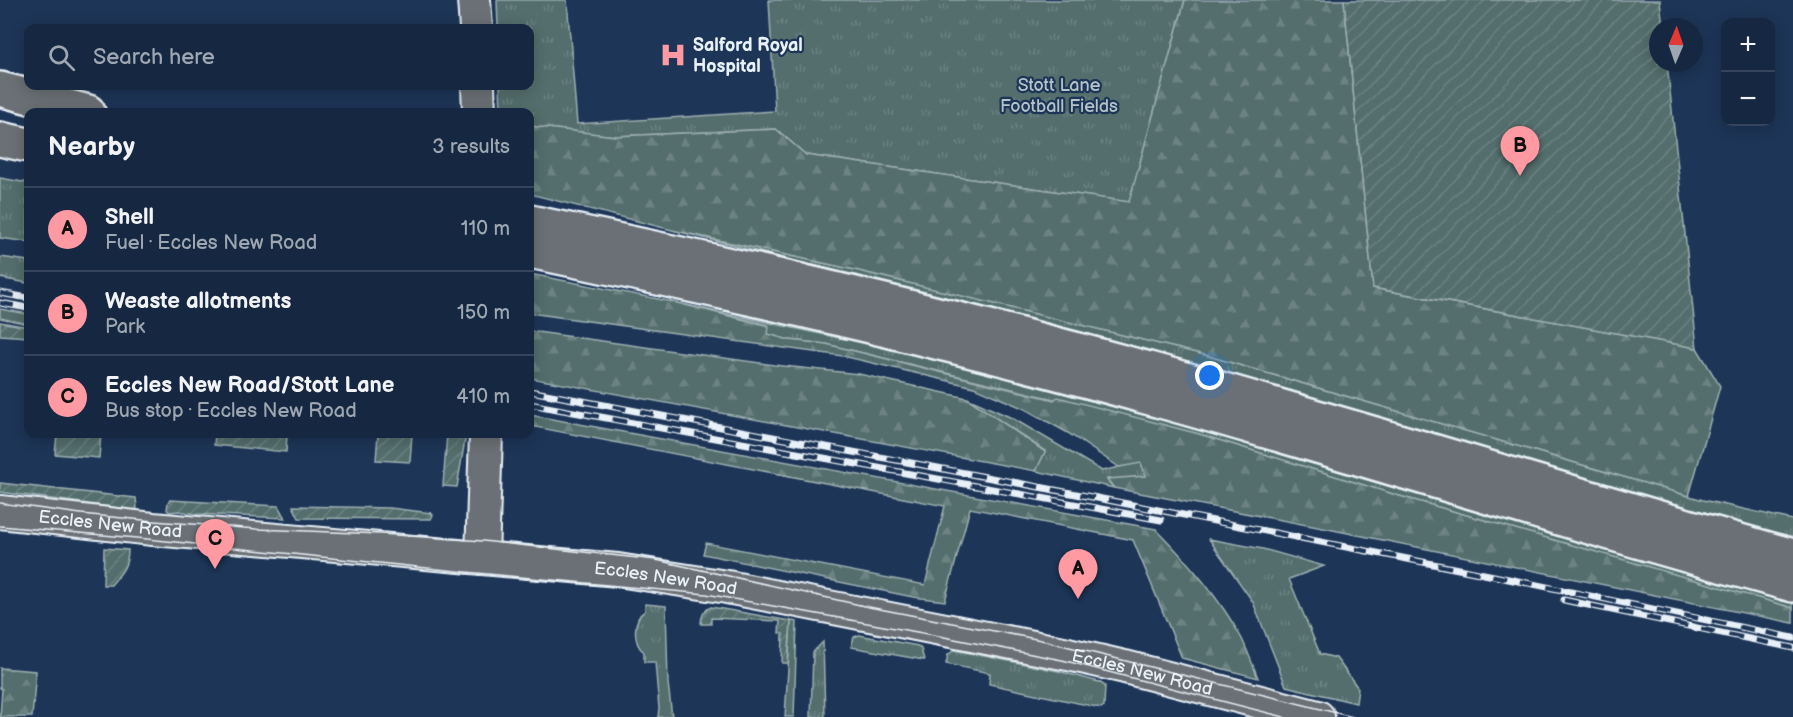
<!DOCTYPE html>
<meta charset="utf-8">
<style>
body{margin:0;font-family:"Balsamiq Sans",sans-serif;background:#1f3048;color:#f1f3f6}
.controls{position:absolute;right:18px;top:18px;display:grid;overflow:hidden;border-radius:12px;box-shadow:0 3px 15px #0003}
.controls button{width:54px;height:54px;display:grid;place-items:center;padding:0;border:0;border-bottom:2px solid #35445a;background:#162841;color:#f1f3f6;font:30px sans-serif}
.compass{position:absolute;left:1649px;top:18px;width:54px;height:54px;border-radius:50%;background:#162841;box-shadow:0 3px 15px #0003;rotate:2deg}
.you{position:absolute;left:1210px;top:376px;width:21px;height:21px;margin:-15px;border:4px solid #fff;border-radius:50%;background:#1a73e8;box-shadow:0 0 0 9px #1a73e833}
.badge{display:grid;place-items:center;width:39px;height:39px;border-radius:50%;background:#ff9aa2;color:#111;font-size:20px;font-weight:700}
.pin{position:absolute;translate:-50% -50px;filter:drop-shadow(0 2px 3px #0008)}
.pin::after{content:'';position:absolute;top:32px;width:21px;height:18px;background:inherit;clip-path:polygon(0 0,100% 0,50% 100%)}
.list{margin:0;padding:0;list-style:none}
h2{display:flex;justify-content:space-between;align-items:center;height:78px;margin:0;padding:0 24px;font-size:26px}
h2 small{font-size:20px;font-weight:400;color:#9ea6b1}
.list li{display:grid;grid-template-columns:39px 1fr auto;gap:18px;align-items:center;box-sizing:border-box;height:84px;padding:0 24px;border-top:2px solid #35445a}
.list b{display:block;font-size:22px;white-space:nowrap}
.list p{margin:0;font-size:20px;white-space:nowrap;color:#9ea6b1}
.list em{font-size:20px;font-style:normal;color:#9ea6b1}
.icon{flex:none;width:33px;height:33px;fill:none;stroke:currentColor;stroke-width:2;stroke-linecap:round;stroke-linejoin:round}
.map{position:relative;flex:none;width:1793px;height:717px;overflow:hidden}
.search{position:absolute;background:#162841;box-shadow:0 3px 15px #0003;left:24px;top:24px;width:510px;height:66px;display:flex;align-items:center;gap:15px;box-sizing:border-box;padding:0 21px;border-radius:12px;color:#9ea6b1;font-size:22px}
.panel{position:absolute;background:#162841;box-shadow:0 3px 15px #0003;left:24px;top:108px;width:510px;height:330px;border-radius:12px}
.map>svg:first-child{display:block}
</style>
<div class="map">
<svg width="1793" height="717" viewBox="0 0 1793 717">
<defs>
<pattern id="grass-tufts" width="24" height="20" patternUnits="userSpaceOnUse" patternTransform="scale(1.5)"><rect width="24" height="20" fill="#536e6c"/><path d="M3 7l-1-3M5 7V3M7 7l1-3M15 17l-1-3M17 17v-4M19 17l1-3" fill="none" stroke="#6c8382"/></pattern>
<pattern id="forest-firs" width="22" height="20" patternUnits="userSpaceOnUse" patternTransform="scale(1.5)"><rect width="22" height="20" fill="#536e6c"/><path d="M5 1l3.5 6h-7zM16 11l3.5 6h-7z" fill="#6c8382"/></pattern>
<pattern id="garden-furrows" width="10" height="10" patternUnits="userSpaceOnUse" patternTransform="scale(1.5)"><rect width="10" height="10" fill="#536e6c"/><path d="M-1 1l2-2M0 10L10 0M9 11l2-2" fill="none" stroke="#6c8382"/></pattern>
</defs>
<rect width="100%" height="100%" fill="#1d3557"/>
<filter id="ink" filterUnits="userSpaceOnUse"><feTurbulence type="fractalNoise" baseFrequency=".0167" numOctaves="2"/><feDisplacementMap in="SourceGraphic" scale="12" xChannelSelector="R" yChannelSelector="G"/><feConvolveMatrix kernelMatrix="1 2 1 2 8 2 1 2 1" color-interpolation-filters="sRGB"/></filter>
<g filter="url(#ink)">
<path fill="url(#grass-tufts)" stroke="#9eb0b2" stroke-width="1.5" d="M 497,0 L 567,0 L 577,124 L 775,111 L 769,0 L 1185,0 L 1129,202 L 806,155 L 776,129 L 615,136 L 530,126 L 530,112 L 501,112 L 500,86 L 530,86 L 530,28 L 498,28 Z
M 0,178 L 28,183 L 28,242 L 0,238 Z
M 672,230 L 855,270 L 1205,355 L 1703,500 L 1793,520 L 1793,537 L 1581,478 L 1221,370 L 1100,337 Z
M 0,257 L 28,261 L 28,283 L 0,278 Z
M 673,302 L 863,343 L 990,374 L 1200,430 L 1590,546 L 1793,603 L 1793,608 L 1396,495 L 1199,434 L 826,344 L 789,340 L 767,334 L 768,325 Z
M 0,309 L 28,314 L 28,324 L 0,318 Z
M 967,398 L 1012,418 L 1102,471 L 1141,462 L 1146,476 L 1107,480 L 1114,488 L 1036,471 L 1045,451 Z
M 1209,539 L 1263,549 L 1324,566 L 1289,579 L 1320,654 L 1336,658 L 1358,688 L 1356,703 L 1286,686 L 1253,602 Z
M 645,604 L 666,606 L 668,683 L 672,717 L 658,717 L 659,708 L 655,662 L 644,662 L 644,652 C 632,643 633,618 645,611 Z
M 791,621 L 797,622 L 794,717 L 785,717 Z
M 859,635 L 918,646 L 921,649 L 924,660 L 851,647 L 854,637 Z
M 823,642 L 825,717 L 811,717 L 813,652 Z
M 954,650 L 1058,671 L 1099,682 L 1105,686 L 1104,706 L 1101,708 L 989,684 L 990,673 L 946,664 L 948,655 Z"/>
<path fill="url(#forest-firs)" stroke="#9eb0b2" stroke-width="1.5" d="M 1185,0 L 1344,0 L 1373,288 L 1697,348 L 1720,386 L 1689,496 L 1205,355 L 855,270 L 672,230 L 530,194 L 530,126 L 615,136 L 776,129 L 806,155 L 1129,202 Z
M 530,274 L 673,302 L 769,326 L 768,334 L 789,340 L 826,344 L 1054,400 L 1058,397 L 1199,434 L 1396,495 L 1793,608 L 1793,623 L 1328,529 L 1114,488 L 1107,479 L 1146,476 L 1141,463 L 1119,467 L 1068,433 L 1025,409 L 974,387 L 843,356 L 530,313 Z
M 530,331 L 774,365 L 859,374 L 967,398 L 1045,452 L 1036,471 L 530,378 Z
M 530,415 L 1156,529 C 1188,562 1220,598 1242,639 C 1248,652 1253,665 1258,678 L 1182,658 L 1133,540 L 970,508 L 945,601 L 913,597 L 703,554 L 706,543 L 925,585 L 945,506 L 530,426 Z
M 0,668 L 36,671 L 32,717 L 0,717 L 2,689 L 0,688 Z"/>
<path fill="url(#garden-furrows)" stroke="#9eb0b2" stroke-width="1.5" d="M 1344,0 L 1660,0 L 1663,27 L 1658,27 L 1658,63 L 1667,63 L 1697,348 L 1373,288 Z
M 0,322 L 28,327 L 28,337 L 0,335 Z
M 57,434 L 101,434 L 99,458 L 55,454 Z
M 215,434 L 287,434 L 286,452 L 214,445 Z
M 378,434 L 412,434 L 410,462 L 376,460 Z
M 447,434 L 466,434 L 457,487 L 443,486 Z
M 0,483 L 136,498 L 137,508 L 134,510 L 0,492 Z
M 170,500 L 278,506 L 285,518 L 196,514 L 179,511 L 170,512 L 167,510 L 168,502 Z
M 293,506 L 390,508 L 431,513 L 433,515 L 431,519 L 299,518 Z
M 104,548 L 128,550 C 128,566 121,573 111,585 L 103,585 Z
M 711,607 L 791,621 L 788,663 L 782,663 L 783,634 L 779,633 L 780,621 L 711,618 L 711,624 L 701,624 C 701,617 704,610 711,607 Z"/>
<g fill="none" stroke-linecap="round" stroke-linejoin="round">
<g stroke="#e8f1f8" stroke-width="36">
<g id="primary">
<path d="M 474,0 L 476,28"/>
<path d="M 478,86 L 479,112"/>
<path id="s1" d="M 0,512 L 153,529 L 618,570 L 727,587 L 1068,654 L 1125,667 L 1318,717"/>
<path d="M 482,558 L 486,434"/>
</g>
</g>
<g stroke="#e8f1f8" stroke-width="38">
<path id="highway" d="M 0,89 L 88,112
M 0,139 L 28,145
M 530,222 C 740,265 949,314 1156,371 C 1369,430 1580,497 1793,556
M 530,251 C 735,293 941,340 1143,396 C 1361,456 1575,526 1793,585"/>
</g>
<use href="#primary" stroke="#6b6f75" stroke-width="32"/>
<use href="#highway" stroke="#6b6f75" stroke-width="33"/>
<path stroke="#e8f1f8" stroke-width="1.5" d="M 0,503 L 81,514 L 154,521 L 257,529 L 381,534 L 483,541 L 656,560 L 869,607 L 1041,640 L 1353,717
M 0,526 L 137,538 L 466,572 L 706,594 L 939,636 L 1062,660 L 1284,717"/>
<g stroke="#e8f1f8" stroke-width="7">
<path id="rail" d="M 0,293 L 28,298
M 0,303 L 28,308
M 530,391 L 1092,497 L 1494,576 L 1793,638
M 530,404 L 1161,520
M 1564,600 L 1793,648"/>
</g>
<use href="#rail" stroke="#1d3557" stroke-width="4.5" stroke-dasharray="14" stroke-linecap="butt"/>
</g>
</g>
<defs>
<g id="hospital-bare" transform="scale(2.07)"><path d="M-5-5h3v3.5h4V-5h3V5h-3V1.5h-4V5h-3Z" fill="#ff9aa2" stroke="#1d3557" stroke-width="2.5" paint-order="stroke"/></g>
</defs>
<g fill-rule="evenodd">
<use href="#hospital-bare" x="673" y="55"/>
</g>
<g text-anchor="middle" stroke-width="4.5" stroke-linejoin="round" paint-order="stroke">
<g font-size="18" font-weight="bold" fill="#e8f1f8" stroke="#1d3557" text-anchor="start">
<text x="693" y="51">Salford Royal<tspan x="693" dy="21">Hospital</tspan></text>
</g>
<g font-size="18" fill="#b4c3c7" stroke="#1d3557">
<text x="1059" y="91">Stott Lane<tspan x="1059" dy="21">Football Fields</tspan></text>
</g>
<g font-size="18" fill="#e8f1f8" stroke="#1d3557">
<text dy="6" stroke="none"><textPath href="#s1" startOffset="111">Eccles New Road</textPath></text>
<text dy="6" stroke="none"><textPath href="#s1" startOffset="669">Eccles New Road</textPath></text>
<text dy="6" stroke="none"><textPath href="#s1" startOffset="1155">Eccles New Road</textPath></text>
</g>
</g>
</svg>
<div class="controls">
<button>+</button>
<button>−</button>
</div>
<svg class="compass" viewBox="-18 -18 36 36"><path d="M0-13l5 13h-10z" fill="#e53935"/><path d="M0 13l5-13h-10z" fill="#9ea6b1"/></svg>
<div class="you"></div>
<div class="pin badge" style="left:1078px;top:599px">A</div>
<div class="pin badge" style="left:1520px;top:176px">B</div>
<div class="pin badge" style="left:215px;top:569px">C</div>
<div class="search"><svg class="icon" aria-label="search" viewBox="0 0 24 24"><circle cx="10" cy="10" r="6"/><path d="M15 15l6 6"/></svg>Search here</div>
<section class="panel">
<h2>Nearby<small>3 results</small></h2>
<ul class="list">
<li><span class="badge">A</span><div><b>Shell</b><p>Fuel · Eccles New Road</p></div><em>110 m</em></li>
<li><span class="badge">B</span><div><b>Weaste allotments</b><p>Park</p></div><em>150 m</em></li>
<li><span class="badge">C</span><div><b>Eccles New Road/Stott Lane</b><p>Bus stop · Eccles New Road</p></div><em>410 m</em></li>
</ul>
</section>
</div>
